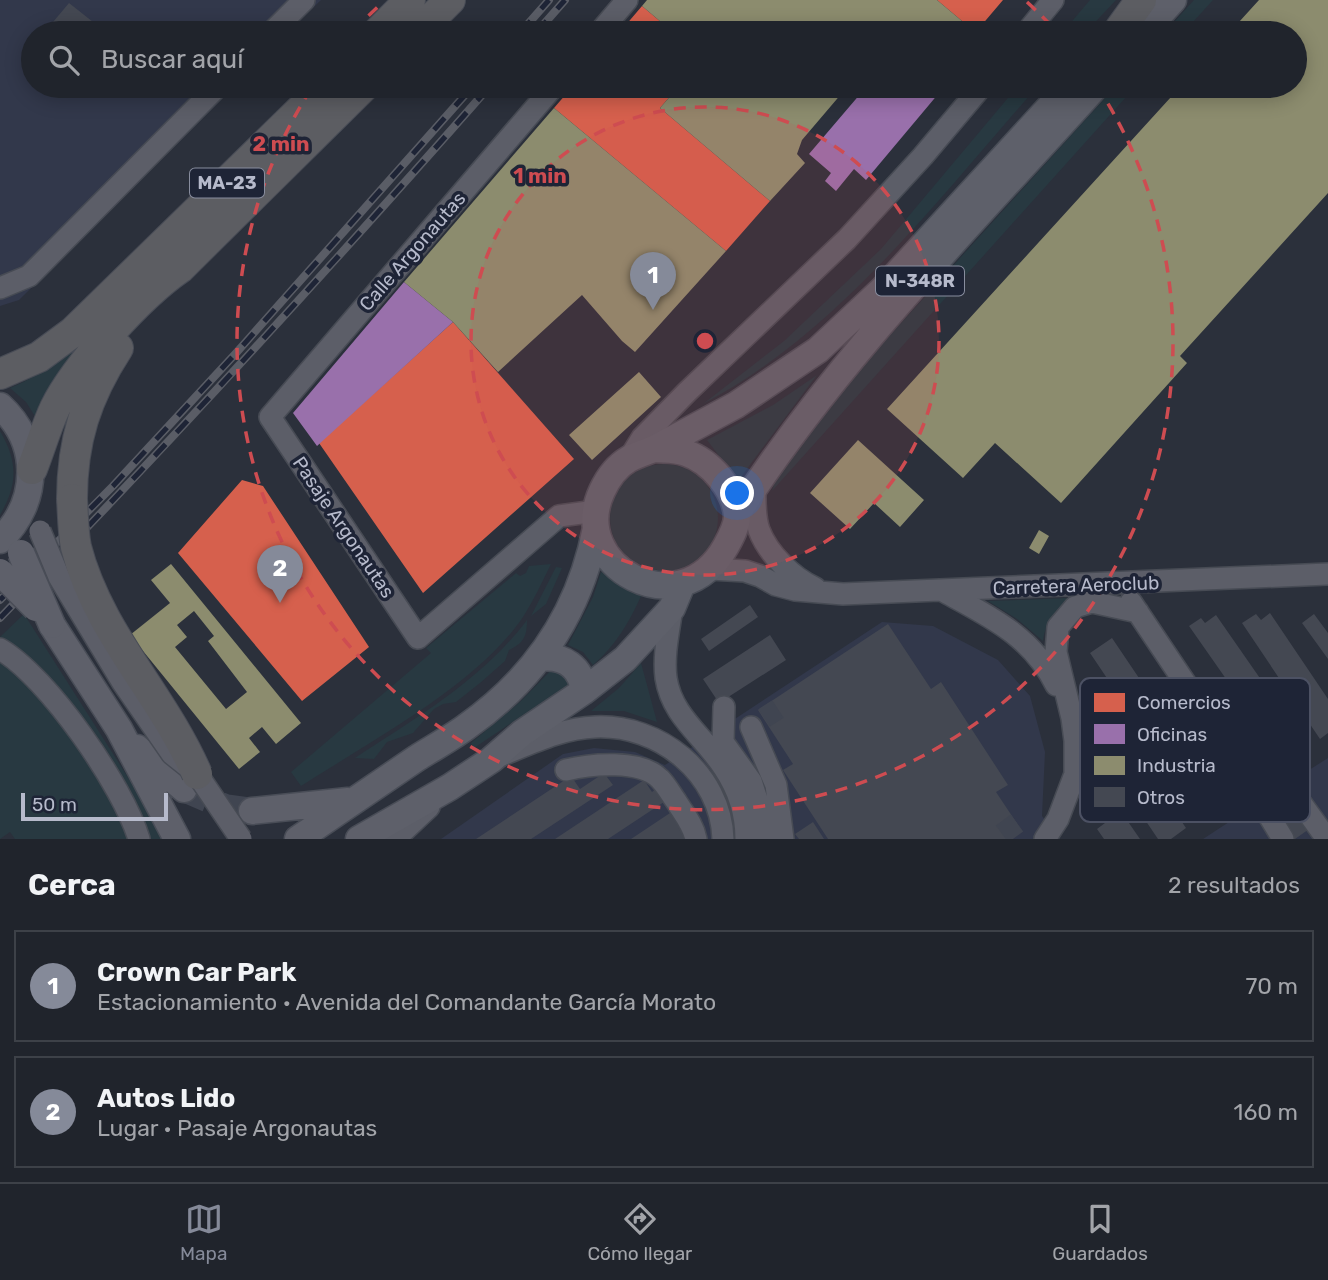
<!DOCTYPE html>
<html lang="es">
<meta charset="utf-8">
<style>
body{margin:0;font-family:Rubik,sans-serif;background:#282c34;color:#f1f3f6}
.scale{position:absolute;left:21px;bottom:18px;width:147px;box-sizing:border-box;padding-left:7px;border:4px solid #b6bacb;border-top:0;font-size:19px;line-height:24px;white-space:nowrap;color:#b6bacb;-webkit-text-stroke:5px #1e2436;paint-order:stroke}
.you{position:absolute;left:738px;top:494px;width:24px;height:24px;margin:-18px;border:5px solid #fff;border-radius:50%;background:#1a73e8;box-shadow:0 0 0 10px #1a73e833}
.badge{display:grid;place-items:center;width:46px;height:46px;border-radius:50%;background:#858a99;color:#fff;font-size:23px;font-weight:700}
.pin{position:absolute;translate:-50% -58px;filter:drop-shadow(0 2px 4px #0008)}
.pin::after{content:'';position:absolute;top:37px;width:24px;height:21px;background:inherit;clip-path:polygon(0 0,100% 0,50% 100%)}
.list{margin:0;padding:0;list-style:none}
h2{display:flex;justify-content:space-between;align-items:center;height:91px;margin:0;padding:0 28px;font-size:30px}
h2 small{font-size:23px;font-weight:400;color:#a2a4a9}
.list li{display:grid;grid-template-columns:46px 1fr auto;gap:21px;align-items:center;box-sizing:border-box;height:112px;margin:0 14px 14px;padding:0 14px;border:2px solid #3d4148;border-radius:0px}
.list b{display:block;font-size:26px;white-space:nowrap}
.list p{margin:0;font-size:23px;white-space:nowrap;color:#a2a4a9}
.list em{font-size:23px;font-style:normal;color:#a2a4a9}
.icon{flex:none;width:38px;height:38px;fill:none;stroke:currentColor;stroke-width:2;stroke-linecap:round;stroke-linejoin:round}
.map{position:relative;flex:none;width:1328px;height:839px;overflow:hidden}
.search{position:absolute;background:#20242c;box-shadow:0 4px 18px #0003;left:21px;right:21px;top:21px;height:77px;display:flex;align-items:center;gap:18px;box-sizing:border-box;padding:0 24px;border-radius:38px;color:#a2a4a9;font-size:26px}
.sheet{height:343px;background:#20242c}
nav{display:flex;justify-content:space-around;align-items:center;box-sizing:border-box;height:98px;border-top:2px solid #3d4148;background:#20242c;font-size:19px;color:#a2a4a9}
nav a{display:grid;justify-items:center;gap:4px}
nav .on{color:#858a99}
.map>svg:first-child{display:block}
</style>
<div class="map">
<svg width="1328" height="839" viewBox="0 0 1328 839">
<rect width="100%" height="100%" fill="#2b303b"/>
<path fill="#32384b" d="M 0,0 L 321,0 L 287,33 L 33,33 L 33,86 L 235,86 L 19,300 L 0,306 Z
M 882,622 L 933,626 L 998,660 L 1030,696 L 1045,752 L 1042,816 L 1059,839 L 441,839 L 563,754 L 594,748 L 635,752 L 665,765 Z
M 1328,758 L 1328,839 L 1203,839 L 1295,779 Z"/>
<path fill="#283941" d="M 1090,0 L 1116,0 L 1085,33 L 1062,33 Z
M 1194,0 L 1213,0 L 1183,33 L 1164,33 Z
M 1018,86 L 1038,86 C 939,198 838,333 703,404 L 784,341 L 881,249 Z
M 1116,86 L 1136,86 L 772,491 L 777,473 L 808,429 L 873,354 Z
M 112,317 L 38,421 L 26,402 L 10,388 C 51,371 79,346 112,317 Z
M 817,375 L 738,481 L 707,440 L 773,405 Z
M 0,431 C 18,462 18,484 0,515 Z
M610 518a54 54 0 1 1 108 0a54 54 0 1 1-108 0Z
M 551,564 C 542,582 534,600 523,617 C 477,685 371,741 301,786 L 291,772 L 431,653 L 426,648 L 516,573 L 520,576 L 526,573 L 529,566 Z
M 556,567 L 562,568 L 546,604 L 531,616 Z
M 601,572 L 641,596 C 629,623 615,646 593,665 L 583,652 L 568,645 L 593,597 Z
M 1070,598 C 1055,610 1045,622 1043,641 L 1017,619 L 988,601 Z
M 24,614 L 161,829 L 163,839 L 15,839 L 10,832 L 0,839 L 0,637 Z
M 527,620 C 527,636 524,643 509,650 L 505,661 L 480,683 L 456,702 L 443,704 L 434,709 L 413,733 L 387,742 L 374,759 L 355,758 C 416,718 482,680 527,620 Z
M 641,663 L 657,722 L 624,711 L 591,711 L 619,688 Z
M 556,665 L 567,671 L 569,684 L 474,748 L 471,743 L 521,701 Z"/>
<path fill="#d6604d" d="M 937,0 L 1003,0 L 975,33 L 951,33 L 962,21 Z
M 642,6 L 674,33 L 619,33 Z
M 573,86 L 679,86 L 660,108 L 770,201 L 726,251 L 554,108 Z
M 453,322 L 574,459 L 423,593 L 319,443 Z
M 242,480 L 263,486 L 369,647 L 302,701 L 178,553 Z"/>
<path fill="#9970ab" d="M 867,86 L 930,86 L 939,93 L 866,180 L 854,169 L 836,191 L 825,181 L 831,173 L 809,154 Z
M 404,282 L 453,322 L 317,446 L 293,413 Z"/>
<path fill="#8c8c6e" fill-rule="evenodd" d="M 647,0 L 937,0 L 962,21 L 951,33 L 674,33 L 642,6 Z
M 1259,0 L 1328,0 L 1328,193 L 1180,356 L 1187,363 L 1061,503 L 995,443 L 963,478 L 887,409 L 1181,86 L 1295,86 L 1295,33 L 1229,33 Z
M 679,86 L 848,86 L 802,140 L 797,154 L 805,163 L 770,201 L 660,108 Z
M 554,108 L 726,251 L 635,352 L 622,341 L 582,295 L 498,372 L 453,322 L 404,282 Z
M 639,372 L 661,397 L 592,460 L 569,435 Z
M 858,440 L 924,500 L 900,527 L 874,503 L 850,529 L 810,493 Z
M 1039,530 L 1049,536 L 1039,554 L 1029,548 Z
M 171,564 L 301,723 L 276,744 L 262,727 L 249,738 L 260,752 L 239,769 L 130,635 L 170,603 L 151,580 ZM 194,611 L 214,636 L 208,641 L 247,692 L 226,709 L 175,647 L 187,637 L 177,625 Z"/>
<path fill="#444852" d="M 69,3 L 107,33 L 55,33 L 48,28 Z
M 750,605 L 758,617 L 709,651 L 701,639 Z
M 1270,613 L 1328,699 L 1328,733 L 1320,739 L 1242,623 L 1256,614 L 1261,620 Z
M 1314,614 L 1328,633 L 1328,659 L 1302,623 Z
M 1216,615 L 1282,710 L 1259,726 L 1189,626 L 1201,618 L 1205,623 Z
M 888,624 L 931,689 L 941,682 L 1008,785 L 996,792 L 1022,831 L 1009,839 L 828,839 L 783,770 L 793,764 L 758,710 Z
M 770,635 L 786,660 L 719,703 L 703,679 Z
M 1112,638 L 1224,804 L 1202,819 L 1090,653 Z
M 1122,733 L 1186,828 L 1171,839 L 1158,839 L 1110,768 L 1122,760 L 1109,741 Z
M 604,773 L 613,785 L 531,839 L 476,839 L 571,776 L 580,789 Z
M 644,780 L 652,792 L 658,787 L 667,800 L 608,839 L 555,839 Z
M 1299,787 L 1322,820 L 1295,839 L 1277,839 L 1260,816 Z
M 1113,800 L 1140,839 L 1104,839 L 1097,829 L 1109,820 L 1101,808 Z
M 673,811 L 690,835 L 684,839 L 631,839 Z
M 813,822 L 824,839 L 799,839 L 795,834 Z"/>
<g fill="none" stroke-linecap="round" stroke-linejoin="round">
<path stroke="#404551" stroke-width="21" stroke-dasharray="21 10" stroke-linecap="butt" d="M 764,718 L 778,709
M 1002,834 L 1017,823"/>
<path stroke="#404551" stroke-width="26" stroke-dasharray="26 13" stroke-linecap="butt" d="M 184,789 L 225,807 L 252,811"/>
<g stroke="#474b54" stroke-width="24">
<path id="minor" d="M 271,33 L 304,0
M 599,33 L 627,0
M 1026,33 L 1053,0
M 554,86 L 270,417 L 418,638 L 559,516 L 596,511
M 0,288 L 29,276 L 218,86
M 629,459 L 642,438 L 687,392 L 847,239 L 923,156 L 982,86
M 755,486 C 755,501 754,516 759,530 C 768,554 793,578 815,588
M 710,569 L 745,571 L 760,576 L 776,585 L 795,590 L 843,594 L 1328,574
M 943,591 C 989,616 1032,636 1056,685
M 1131,602 L 1222,738
M 672,608 C 669,630 663,655 666,678 C 672,717 704,736 724,768 C 738,789 746,813 746,839
M 0,649 C 48,677 123,786 139,839
M 724,707 L 723,742 L 751,781 L 760,809 L 762,839
M 751,727 L 776,785 L 783,839
M 502,755 C 532,743 563,728 595,727 C 659,724 721,773 723,839
M 566,770 C 590,764 641,759 660,779 C 666,785 671,794 676,801 C 684,814 693,824 696,839
M 395,839 L 429,807
M 1045,839 L 1058,819 L 1075,774 L 1075,741 L 1072,718 L 1056,652 L 1058,627 L 1075,607 L 1092,602 L 1138,612
M 1283,839 L 1222,738 L 1280,774 L 1327,839"/>
</g>
<g stroke="#494d57" stroke-width="29">
<path id="major" d="M 1143,33 L 1173,0
M 0,406 C 41,443 40,502 0,540
M 654,449 L 736,405 L 818,350 L 883,289 L 1069,86
M 654,449 C 664,450 676,449 686,453 C 710,461 735,489 737,516 C 737,526 731,537 726,546 C 680,629 567,566 602,491 C 608,478 617,466 629,459 C 637,455 646,452 654,449 Z
M 737,514 C 838,357 972,224 1096,86
M 52,625 L 119,729 L 177,839
M 540,658 C 564,655 581,667 584,691
M 137,748 L 184,789
M 252,811 L 348,801
M 298,839 C 337,812 377,785 417,758 C 433,748 451,738 466,727 C 537,677 580,612 596,528
M 359,839 L 450,787 L 491,760 L 522,733 L 584,691 L 625,659 L 672,608 L 682,584"/>
</g>
<g stroke="#484c56" stroke-width="32">
<path id="highway" d="M 1120,29 L 1141,0
M 377,33 L 410,0
M 417,33 L 450,0
M 0,374 L 39,357 L 73,332 L 325,86
M 32,469 C 40,449 46,427 55,408 C 76,365 141,295 180,268 L 364,86
M 72,499 C 72,441 86,397 118,348"/>
</g>
<use href="#minor" stroke="#5c5e68" stroke-width="21"/>
<use href="#major" stroke="#5e606a" stroke-width="26"/>
<use href="#highway" stroke="#5c5d62" stroke-width="30"/>
<g stroke="#5a5d66" stroke-width="8">
<path id="rail" d="M 520,33 L 549,0
M 536,33 L 565,0
M 0,600 L 113,486 L 237,352 L 473,86
M 0,618 C 168,445 331,267 490,86"/>
</g>
<use href="#rail" stroke="#1e2436" stroke-width="5" stroke-dasharray="16" stroke-linecap="butt"/>
<g stroke="#474b54" stroke-width="24" stroke-linecap="butt">
<path id="minor-bridge" d="M 40,531 L 59,577 L 123,683 L 172,754 L 197,774 L 241,839"/>
</g>
<g stroke="#494d57" stroke-width="29" stroke-linecap="butt">
<path id="major-bridge" d="M 21,553 L 52,625
M 0,572 L 36,608"/>
</g>
<g stroke="#484c56" stroke-width="32" stroke-linecap="butt">
<path id="highway-bridge" d="M 72,499 C 73,515 73,532 76,547 C 98,633 163,695 197,774"/>
</g>
<use href="#minor-bridge" stroke="#5c5e68" stroke-width="21"/>
<use href="#major-bridge" stroke="#5e606a" stroke-width="26"/>
<use href="#highway-bridge" stroke="#5c5d62" stroke-width="30"/>
</g>
<circle cx="705" cy="341" r="234" fill="#ce4c51" fill-opacity=".12"/>
<g fill="none" stroke="#ce4c51" stroke-width="3.5" stroke-dasharray="12 9">
<circle cx="705" cy="341" r="234"/>
<path d="M354 31A468 468 0 0 1 383 2M1027 2A468 468 0 0 1 1056 31M1097 86A468 468 0 1 1 313 86"/>
</g>
<g text-anchor="middle" stroke-width="7" stroke-linejoin="round" paint-order="stroke">
<g fill="#1e2436" stroke="#888d9e" stroke-width="2">
<rect x="190" y="168.5" width="74" height="29" rx="5"/>
<rect x="876" y="266.5" width="88" height="29" rx="5"/>
</g>
<g font-size="18" font-weight="bold" fill="#b6bacb">
<text x="227" y="189">MA-23</text>
<text x="920" y="287">N-348R</text>
</g>
<g font-size="19" fill="#b6bacb" stroke="#1e2436">
<text transform="translate(412 251) rotate(-49)" y="7">Calle Argonautas</text>
<text transform="translate(344 527) rotate(56)" y="7">Pasaje Argonautas</text>
<text transform="translate(1076 585) rotate(-2)" y="7">Carretera Aeroclub</text>
</g>
</g>
<rect x="1080" y="678" width="230" height="144" rx="10" fill="#1e2436" stroke="#4c5163" stroke-width="2"/>
<rect x="1094" y="693" width="31" height="19" fill="#d6604d"/>
<rect x="1094" y="724" width="31" height="20" fill="#9970ab"/>
<rect x="1094" y="756" width="31" height="19" fill="#8c8c6e"/>
<rect x="1094" y="787" width="31" height="20" fill="#444852"/>
<g font-size="19" fill="#b6bacb">
<text x="1137" y="709">Comercios</text>
<text x="1137" y="741">Oficinas</text>
<text x="1137" y="772">Industria</text>
<text x="1137" y="804">Otros</text>
</g>
<circle cx="705" cy="341" r="10" fill="#ce4c51" stroke="#1e2436" stroke-width="3.5"/>
<g font-size="21" text-anchor="middle" font-weight="bold" fill="#ce4c51" stroke="#1e2436" stroke-width="7" stroke-linejoin="round" paint-order="stroke">
<text x="281" y="151">2 min</text>
<text x="540" y="183">1 min</text>
</g>
</svg>
<div class="scale">50 m</div>
<div class="you"></div>
<div class="pin badge" style="left:653px;top:310px">1</div>
<div class="pin badge" style="left:280px;top:603px">2</div>
<div class="search"><svg class="icon" aria-label="search" viewBox="0 0 24 24"><circle cx="10" cy="10" r="6"/><path d="M15 15l6 6"/></svg>Buscar aquí</div>
</div>
<section class="sheet">
<h2>Cerca<small>2 resultados</small></h2>
<ul class="list">
<li><span class="badge">1</span><div><b>Crown Car Park</b><p>Estacionamiento · Avenida del Comandante García Morato</p></div><em>70 m</em></li>
<li><span class="badge">2</span><div><b>Autos Lido</b><p>Lugar · Pasaje Argonautas</p></div><em>160 m</em></li>
</ul>
</section>
<nav>
<a class="on"><svg class="icon" aria-label="map" viewBox="0 0 24 24"><path d="M3 6l6-2 6 2 6-2v14l-6 2-6-2-6 2zM9 4v14M15 6v14"/></svg>Mapa</a>
<a><svg class="icon" aria-label="directions" viewBox="0 0 24 24"><path d="M12 3l9 9-9 9-9-9zM9 14v-3h6M13 9l2 2-2 2"/></svg>Cómo llegar</a>
<a><svg class="icon" aria-label="saved" viewBox="0 0 24 24"><path d="M7 4h10v16l-5-4-5 4z"/></svg>Guardados</a>
</nav>
